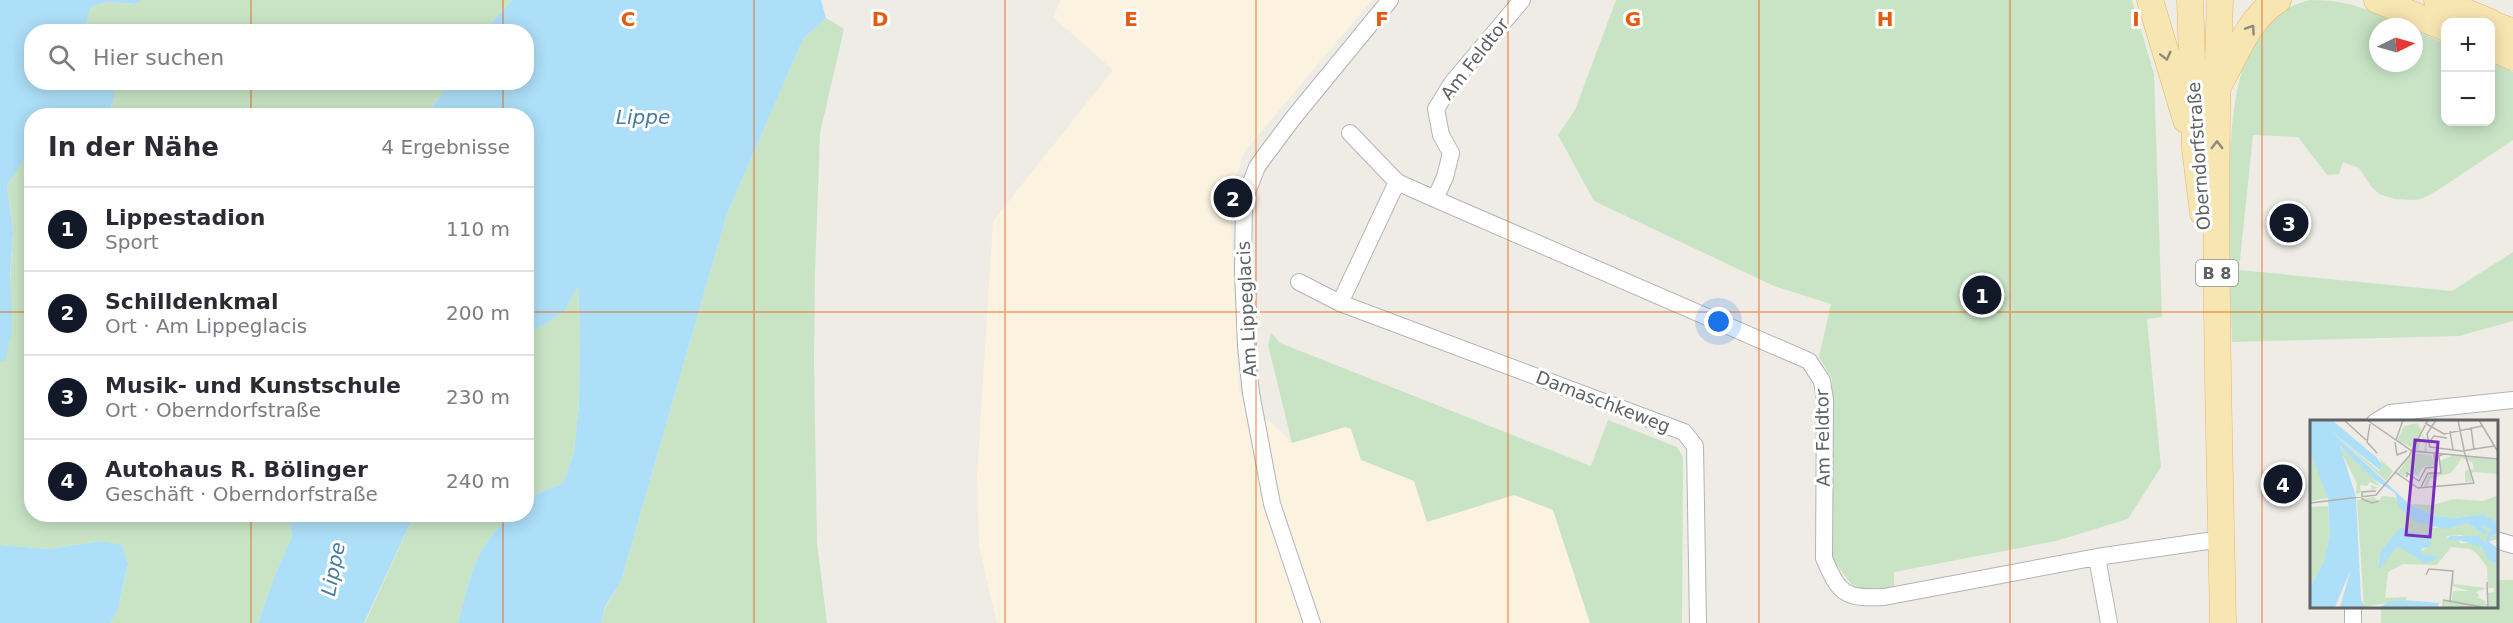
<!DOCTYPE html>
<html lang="de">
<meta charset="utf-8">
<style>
body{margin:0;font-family:"DejaVu Sans",sans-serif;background:#f7f7f7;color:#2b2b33}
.controls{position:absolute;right:18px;top:18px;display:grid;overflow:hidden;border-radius:12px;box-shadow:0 3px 15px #0003}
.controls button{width:54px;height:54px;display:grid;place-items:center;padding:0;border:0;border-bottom:2px solid #e1e1e2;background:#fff;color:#2b2b33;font:30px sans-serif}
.compass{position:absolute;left:2369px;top:18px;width:54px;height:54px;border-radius:50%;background:#fff;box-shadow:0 3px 15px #0003;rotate:85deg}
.you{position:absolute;left:1719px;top:322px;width:21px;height:21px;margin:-15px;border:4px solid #fff;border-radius:50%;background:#1a73e8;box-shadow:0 0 0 9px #1a73e833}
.badge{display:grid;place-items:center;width:39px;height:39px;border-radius:50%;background:#111827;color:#fff;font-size:20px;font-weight:700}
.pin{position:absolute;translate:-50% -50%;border:3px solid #fff;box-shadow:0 2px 6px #0006}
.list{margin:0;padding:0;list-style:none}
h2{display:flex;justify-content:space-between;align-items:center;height:78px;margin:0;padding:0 24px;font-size:26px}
h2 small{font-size:20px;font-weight:400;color:#7c7c81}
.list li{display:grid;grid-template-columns:39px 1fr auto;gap:18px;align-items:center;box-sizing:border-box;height:84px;padding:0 24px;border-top:2px solid #e1e1e2}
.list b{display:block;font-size:22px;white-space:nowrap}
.list p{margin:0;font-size:20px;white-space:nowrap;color:#7c7c81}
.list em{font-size:20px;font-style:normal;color:#7c7c81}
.icon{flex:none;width:33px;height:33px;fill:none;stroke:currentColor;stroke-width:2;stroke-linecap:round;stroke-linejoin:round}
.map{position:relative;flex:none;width:2513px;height:623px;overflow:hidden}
.search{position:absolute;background:#fff;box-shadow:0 3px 15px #0003;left:24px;top:24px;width:510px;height:66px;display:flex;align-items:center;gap:15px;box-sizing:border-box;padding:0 21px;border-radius:24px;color:#7c7c81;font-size:22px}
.panel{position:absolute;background:#fff;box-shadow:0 3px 15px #0003;left:24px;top:108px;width:510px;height:414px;border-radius:24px}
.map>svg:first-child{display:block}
</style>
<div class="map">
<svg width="2513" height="623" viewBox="0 0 2513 623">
<rect width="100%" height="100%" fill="#efece6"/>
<path fill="#fbf2df" d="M 1061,0 L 1372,0 L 1244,152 L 1230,198 L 1239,392 L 1292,443 L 1346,427 L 1351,429 L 1361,460 L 1414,481 L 1427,522 L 1514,495 L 1553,510 L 1590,623 L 997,623 L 979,547 L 977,476 L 993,221 L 1113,70 L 1053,17 Z"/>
<path fill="#c8e4c5" d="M 142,0 L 512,0 L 484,31 L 88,32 L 86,24 L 91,7 L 106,2 L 136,4 Z
M 1616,0 L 2132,0 L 2154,74 L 2162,317 L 2147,319 L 2161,467 L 2128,519 L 2056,541 L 1894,572 L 1894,587 L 1870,591 L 1851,584 L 1832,558 L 1832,379 L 1819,357 L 1831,304 L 1774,286 L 1594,201 L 1558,135 L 1575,110 Z
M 2310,0 C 2352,0 2370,11 2408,27 L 2378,27 L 2378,63 L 2414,63 L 2414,30 L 2445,43 L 2446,122 L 2490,122 L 2491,62 L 2513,72 L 2513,140 L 2438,190 L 2424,198 L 2415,200 L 2395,199 L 2379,194 L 2371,186 L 2359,168 L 2343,162 L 2339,174 L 2327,175 L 2298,137 L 2253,135 L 2239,270 L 2452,291 L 2513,252 L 2513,321 L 2459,336 L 2232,342 C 2230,269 2215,81 2263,27 C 2276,12 2292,5 2310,0 Z
M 826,18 L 844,29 L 820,133 L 815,273 L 814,361 L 817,543 L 827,623 L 601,623 L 605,608 L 621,581 L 727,214 L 803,39 Z
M 113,83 L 450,83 L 426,115 L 108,116 L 112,105 Z
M 24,160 L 32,162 L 32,514 L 289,515 L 292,537 L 276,572 L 258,623 L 110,623 L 117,612 L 128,566 L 101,541 L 49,549 L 0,545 L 0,361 L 5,360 L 13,233 L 7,185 Z
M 578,285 L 580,335 L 579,404 L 574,452 L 563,483 L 537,494 L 527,502 L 527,335 L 564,312 Z
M 1271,333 L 1280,343 L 1591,466 L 1608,420 L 1677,447 L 1683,457 L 1682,623 L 1590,623 L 1553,510 L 1514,495 L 1427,522 L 1414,481 L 1361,460 L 1351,429 L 1345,427 L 1292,443 L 1268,345 Z
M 414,515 L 512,515 C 473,548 471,576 458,623 L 365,623 Z
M 2497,580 L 2513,580 L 2513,623 L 2381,623 L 2381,607 L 2496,606 Z"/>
<path fill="#addff8" d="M 0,0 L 142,0 L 136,4 L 106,2 L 91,7 L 86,24 L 88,31 L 32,32 L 32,82 L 113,83 C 116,93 112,106 108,115 L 32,116 L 31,162 L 24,160 L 7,185 L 13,233 L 10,275 L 12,331 L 5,361 L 0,361 Z
M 512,0 L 821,0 L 826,18 L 803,39 L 727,214 L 621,581 L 605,607 L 601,623 L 458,623 C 471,576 473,548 512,515 L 526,514 L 527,502 L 537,494 L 563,483 L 574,452 L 579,404 L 580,335 L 578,286 L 564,312 L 527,335 L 526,116 L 426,115 L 450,83 L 526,82 L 526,32 L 484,31 Z
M 289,515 L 414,515 L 364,623 L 258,623 L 276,572 L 292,537 Z
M 101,541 L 122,545 L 128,565 L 117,612 L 110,623 L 0,623 L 0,545 L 49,549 Z"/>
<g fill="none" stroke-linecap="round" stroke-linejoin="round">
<g stroke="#b1b4b7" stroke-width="18">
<path id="minor" d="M 1522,0 L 1452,83 L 1436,109 L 1441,135 L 1451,153 L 1445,177 L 1435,199 L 1809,361 L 1822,381 L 1825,400 L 1824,558 C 1839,594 1845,599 1884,597 L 2097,557 L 2221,539
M 1350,133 L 1397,182 L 1435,199
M 1299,282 L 1340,303 L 1684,432 L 1695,446 L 1698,623
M 1340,303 L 1397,182
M 2375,422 L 2390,413 L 2513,400
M 2496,540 L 2513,545
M 2097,557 L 2109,623
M 2353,606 L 2353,623
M 1312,623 L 1272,504 L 1251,393 L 1246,346 L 1243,270 L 1244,200 L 1257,167 L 1264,157 L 1294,117 L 1390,0"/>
</g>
<g stroke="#e6b668" stroke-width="27">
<path id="primary" d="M 2150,0 L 2186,120
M 2190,0 L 2195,149 L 2203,213
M 2220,0 C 2212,207 2219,416 2223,623
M 2377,0 L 2446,28
M 2437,0 L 2490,22
M 2490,23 L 2513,32
M 2490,47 L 2513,57
M 2219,85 C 2235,57 2249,17 2278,0"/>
</g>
<use href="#minor" stroke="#fff" stroke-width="16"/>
<use href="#primary" stroke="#f8e6b2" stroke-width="26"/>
</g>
<defs><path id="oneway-chevron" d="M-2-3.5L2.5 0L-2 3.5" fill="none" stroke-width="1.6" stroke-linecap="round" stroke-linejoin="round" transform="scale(1.5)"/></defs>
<g stroke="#8c8a7c">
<use href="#oneway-chevron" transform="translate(2251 29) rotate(-56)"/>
<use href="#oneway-chevron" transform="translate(2166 56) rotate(76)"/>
<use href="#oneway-chevron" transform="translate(2217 145) rotate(-90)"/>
</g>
<path fill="none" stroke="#e8590c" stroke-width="1.5" stroke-opacity="0.55" d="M 251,0 L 251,32M 503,0 L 503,32M 754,0 L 754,623M 1005,0 L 1005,623M 1256,0 L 1256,623M 1508,0 L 1508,623M 1759,0 L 1759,623M 2010,0 L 2010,623M 2262,0 L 2262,623M 251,82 L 251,116M 503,82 L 503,116M 0,312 L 32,312M 526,312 L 2513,312M 251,514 L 251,623M 503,514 L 503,623"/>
<g text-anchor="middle" stroke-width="6" stroke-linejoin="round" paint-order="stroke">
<rect fill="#fff" stroke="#8e9193" stroke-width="1.5" x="2196" y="260" width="42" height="26" rx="4.5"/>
<g font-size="16" font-weight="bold" fill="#5e6265">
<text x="2217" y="279">B 8</text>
</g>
<g font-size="18" fill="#5e6265" stroke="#fff">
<text transform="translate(1475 59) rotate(-52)" y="6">Am Feldtor</text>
<text transform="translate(2199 156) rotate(-94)" y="6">Oberndorfstraße</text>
<text transform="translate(1247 309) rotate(-93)" y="6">Am Lippeglacis</text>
<text transform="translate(1603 402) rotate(21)" y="6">Damaschkeweg</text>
<text transform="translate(1823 438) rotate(-91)" y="6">Am Feldtor</text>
</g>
<g font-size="20" font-style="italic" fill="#477ba1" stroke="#fff">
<text x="643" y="124">Lippe</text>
<text transform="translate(333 569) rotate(-79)" y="7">Lippe</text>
</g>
</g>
<g transform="translate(2310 420)">
<rect width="188" height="188" fill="#efece6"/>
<path d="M 107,3 L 111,9 L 109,30 L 114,31 L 115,23 L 111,13 L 117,21 L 117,32 L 110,31 L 87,21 L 94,6 ZM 23,13 L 69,51 L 73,47 L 70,40 L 54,28 L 71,40 L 83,51 L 76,61 ZM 29,27 L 37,31 L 71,67 L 60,62 L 57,66 L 50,65 L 51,72 L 62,69 L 61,65 L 68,68 L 46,74 L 47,64 ZM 0,31 L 9,50 L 18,78 L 0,81 ZM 101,33 L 121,35 L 125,45 L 114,47 L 107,56 L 100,52 L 94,55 L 98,58 L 88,53 ZM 143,35 L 187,40 L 187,54 L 164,52 L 161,53 L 162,61 L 155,62 L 155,51 L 164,49 L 162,42 L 152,38 L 141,53 L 121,58 L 117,67 L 113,68 L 119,53 L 131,54 L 130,41 ZM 72,76 L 85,77 L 99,96 L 124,108 L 157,103 L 174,114 L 171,105 L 179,108 L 179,118 L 187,113 L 187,119 L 173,123 L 167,117 L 156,119 L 152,115 L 138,116 L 132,124 L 137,118 L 149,119 L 150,123 L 159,123 L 159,120 L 173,128 L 179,141 L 187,144 L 187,187 L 179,187 L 178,173 L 184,172 L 184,168 L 178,168 L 177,147 L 167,134 L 160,129 L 141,127 L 127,145 L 93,144 L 78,152 L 75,178 L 96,177 L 96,180 L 54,187 L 47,80 L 64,77 L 69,82 ZM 91,107 L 115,118 L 116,128 L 104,135 L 106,131 L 100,129 L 103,135 L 95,126 L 85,124 L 81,120 L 84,115 L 84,119 L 95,120 L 94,112 L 88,112 ZM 81,121 L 87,127 L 85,130 L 68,145 L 70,132 ZM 187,76 L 187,102 L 173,94 L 145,98 L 126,96 L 100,84 L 123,85 L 144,79 L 172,81 ZM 18,86 L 20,115 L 14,141 L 0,168 L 0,87 ZM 143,150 L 144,164 L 177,168 L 166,172 L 170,176 L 166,177 L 175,181 L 178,187 L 132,187 L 132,181 L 142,180 L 143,171 L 159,171 L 142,166 Z" fill="#c8e4c5" fill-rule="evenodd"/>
<path d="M 0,0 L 22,0 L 66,37 L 73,46 L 70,50 L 22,12 L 99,84 L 126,96 L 145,98 L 173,94 L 187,102 L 187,113 L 178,119 L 187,119 L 178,121 L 187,128 L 187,144 L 179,141 L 172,127 L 142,118 L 146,122 L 137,118 L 124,133 L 110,136 L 126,135 L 122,139 L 130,135 L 125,140 L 115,143 L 88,126 L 68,150 L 70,132 L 91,107 L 114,117 L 117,112 L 121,113 L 121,126 L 111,129 L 113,135 L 124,132 L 140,116 L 169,116 L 175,123 L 180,109 L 171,105 L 178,113 L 174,114 L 157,103 L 136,109 L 108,103 L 89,87 L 85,73 L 65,60 L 30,26 L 46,77 L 51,180 L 55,187 L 30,187 L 41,149 L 25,187 L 0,187 L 0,168 L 14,141 L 20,115 L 18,78 L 0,31 ZM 81,181 L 94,180 L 129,183 L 128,187 L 70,187 Z" fill="#addff8"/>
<path fill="none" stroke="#b1b1ae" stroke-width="1.5" d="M 34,0 L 56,20M 57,0 L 102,31 L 188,39M 126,0 L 117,14 L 120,27 L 152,31 L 184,26M 148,0 L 154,30M 169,0 L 188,32M 115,3 L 134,14 L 172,6M 60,4 L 57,22 L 67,33M 161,7 L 164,30M 140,11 L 143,30M 86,20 L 93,0M 120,21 L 124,16 L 137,18M 85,22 L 87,35 L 97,31M 85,52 L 108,68 L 164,63 L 154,31M 97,57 L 97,53 L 109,61 L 116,48 L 125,47 L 124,33M 111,67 L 118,53 L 131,53 L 129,36 L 132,35M 66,71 L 52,72 L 52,79 L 62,83 L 69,81M 0,83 L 66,75 L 99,36 L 118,0M 116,155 L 119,149 L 143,151 L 140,181M 177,162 L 178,187M 133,180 L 172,187"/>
<path fill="#7b2cbf" fill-opacity="0.15" stroke="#7b2cbf" stroke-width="3" d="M 105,20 L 128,22 L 120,117 L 96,115 Z"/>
<rect width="188" height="188" fill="none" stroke="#5e6265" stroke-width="3"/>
</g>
<g font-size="20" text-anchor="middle" font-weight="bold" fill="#e8590c" stroke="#fff" stroke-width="6" stroke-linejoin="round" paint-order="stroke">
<text x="628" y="26">C</text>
<text x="880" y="26">D</text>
<text x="1131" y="26">E</text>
<text x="1382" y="26">F</text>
<text x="1633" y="26">G</text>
<text x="1885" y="26">H</text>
<text x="2136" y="26">I</text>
</g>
</svg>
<div class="controls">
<button>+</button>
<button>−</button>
</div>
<svg class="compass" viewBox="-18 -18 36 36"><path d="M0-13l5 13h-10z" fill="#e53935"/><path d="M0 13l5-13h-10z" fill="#7c7c81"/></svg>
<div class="you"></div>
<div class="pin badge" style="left:1982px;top:295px">1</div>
<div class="pin badge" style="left:1233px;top:198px">2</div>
<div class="pin badge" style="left:2289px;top:223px">3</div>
<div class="pin badge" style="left:2283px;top:484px">4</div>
<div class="search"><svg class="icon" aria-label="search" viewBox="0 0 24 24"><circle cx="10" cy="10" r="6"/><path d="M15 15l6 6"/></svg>Hier suchen</div>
<section class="panel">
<h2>In der Nähe<small>4 Ergebnisse</small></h2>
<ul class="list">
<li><span class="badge">1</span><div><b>Lippestadion</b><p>Sport</p></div><em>110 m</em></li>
<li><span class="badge">2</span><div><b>Schilldenkmal</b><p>Ort · Am Lippeglacis</p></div><em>200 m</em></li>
<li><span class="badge">3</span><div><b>Musik- und Kunstschule</b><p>Ort · Oberndorfstraße</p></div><em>230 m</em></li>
<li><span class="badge">4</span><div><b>Autohaus R. Bölinger</b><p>Geschäft · Oberndorfstraße</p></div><em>240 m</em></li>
</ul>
</section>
</div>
